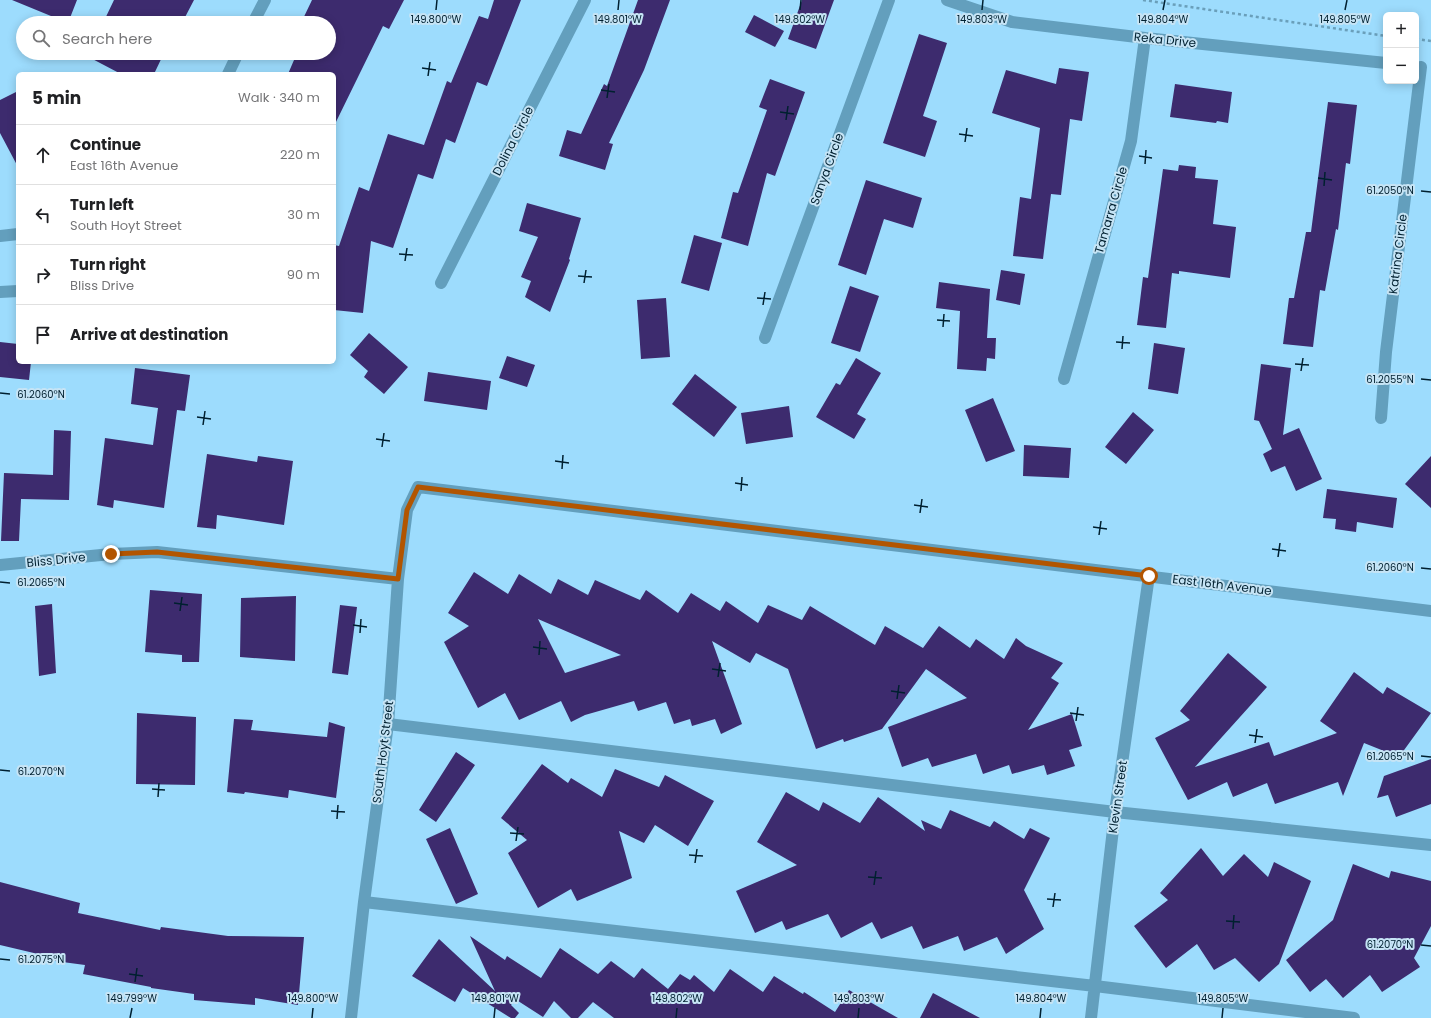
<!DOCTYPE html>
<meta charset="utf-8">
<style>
body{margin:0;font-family:Poppins,sans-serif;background:#f6f6f6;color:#202124}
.controls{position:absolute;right:12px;top:12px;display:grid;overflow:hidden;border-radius:6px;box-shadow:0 2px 10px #0003}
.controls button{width:36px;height:36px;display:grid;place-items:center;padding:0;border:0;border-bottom:1px solid #e0e0e0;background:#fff;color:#202124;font:20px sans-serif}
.stop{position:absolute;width:12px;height:12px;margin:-9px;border:3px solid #b25500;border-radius:50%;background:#fff}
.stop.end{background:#b25500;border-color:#fff;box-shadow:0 1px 4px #0008}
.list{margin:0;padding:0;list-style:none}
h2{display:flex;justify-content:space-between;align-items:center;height:52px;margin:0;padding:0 16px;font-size:17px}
h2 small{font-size:13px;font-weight:400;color:#757577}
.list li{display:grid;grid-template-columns:26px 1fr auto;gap:12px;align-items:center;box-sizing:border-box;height:60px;padding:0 16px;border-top:1px solid #e0e0e0}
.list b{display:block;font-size:15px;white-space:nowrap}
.list p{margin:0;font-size:13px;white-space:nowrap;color:#757577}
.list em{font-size:13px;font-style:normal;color:#757577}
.icon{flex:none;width:22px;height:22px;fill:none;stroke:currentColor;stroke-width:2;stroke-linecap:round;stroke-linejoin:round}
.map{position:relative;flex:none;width:1431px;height:1018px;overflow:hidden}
.search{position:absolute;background:#fff;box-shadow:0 2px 10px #0003;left:16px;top:16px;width:320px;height:44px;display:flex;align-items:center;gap:10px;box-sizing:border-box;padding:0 14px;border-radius:22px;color:#757577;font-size:15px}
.panel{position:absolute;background:#fff;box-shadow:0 2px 10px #0003;left:16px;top:72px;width:320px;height:292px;border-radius:6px}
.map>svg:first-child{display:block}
</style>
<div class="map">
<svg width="1431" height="1018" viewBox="0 0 1431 1018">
<rect width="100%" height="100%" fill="#9ddcfd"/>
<path fill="#3d2b6e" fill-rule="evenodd" d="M 12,0 L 77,0 L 68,23 Z
M 114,0 L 194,0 L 182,23 L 103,23 Z
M 312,0 L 404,0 L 389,29 L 383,26 L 334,126 L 334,74 L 288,74 L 297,53 L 329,53 L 329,23 L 301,23 Z
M 494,0 L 521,0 L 487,86 L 477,82 L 455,143 L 446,139 L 433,179 L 418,174 L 393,248 L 371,241 L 363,313 L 334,310 L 334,245 L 339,246 L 359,187 L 369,191 L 388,134 L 424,145 L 447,81 L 451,83 L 479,16 L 488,19 Z
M 638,0 L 670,0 L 644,70 L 609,143 L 613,144 L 605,170 L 559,156 L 567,130 L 581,134 L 604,84 L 607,86 Z
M 802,0 L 834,0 L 816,49 L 788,39 Z
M 754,15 L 784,31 L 775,47 L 745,32 Z
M 919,34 L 947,43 L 923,116 L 937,121 L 925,157 L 883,143 Z
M 81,53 L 164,53 L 154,74 L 121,74 Z
M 1059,68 L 1089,72 L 1082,121 L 1070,119 L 1061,195 L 1051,194 L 1043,259 L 1013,256 L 1020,197 L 1031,199 L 1040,128 L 992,113 L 1006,70 L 1056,84 Z
M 770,79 L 805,92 L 775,176 L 767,173 L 748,246 L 721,238 L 733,192 L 738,193 L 767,110 L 759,107 Z
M 1175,84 L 1232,92 L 1228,123 L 1217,121 L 1216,123 L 1170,117 Z
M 18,91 L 18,167 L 0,133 L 0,100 Z
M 1328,102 L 1357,105 L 1350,164 L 1346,163 L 1338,230 L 1336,229 L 1325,291 L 1320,290 L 1313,347 L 1283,344 L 1289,298 L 1294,298 L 1306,232 L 1311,232 Z
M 1179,165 L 1196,167 L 1195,178 L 1218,180 L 1213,224 L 1236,227 L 1230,278 L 1179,271 L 1179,274 L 1172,273 L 1166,328 L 1137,325 L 1143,277 L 1148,278 L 1163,169 L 1178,171 Z
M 866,180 L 922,198 L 913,228 L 884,219 L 866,275 L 838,265 Z
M 527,203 L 581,218 L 569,259 L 570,260 L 550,312 L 525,297 L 531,281 L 521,277 L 538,237 L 519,231 Z
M 694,235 L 722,243 L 709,291 L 681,283 Z
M 1001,270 L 1025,274 L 1020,305 L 996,300 Z
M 939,282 L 990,289 L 987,338 L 996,338 L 995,359 L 987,358 L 986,371 L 957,369 L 960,311 L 936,308 Z
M 850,286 L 879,296 L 860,352 L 831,343 Z
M 666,298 L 670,357 L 641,359 L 637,300 Z
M 369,333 L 408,367 L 384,394 L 364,377 L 368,371 L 350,355 Z
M 0,342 L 18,344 L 18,362 L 31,362 L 29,380 L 0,377 Z
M 1154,343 L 1185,348 L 1178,394 L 1148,389 Z
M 507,356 L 535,365 L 527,387 L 499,378 Z
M 856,358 L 881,373 L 857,414 L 866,419 L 854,439 L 816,417 L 836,383 L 840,385 Z
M 1261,364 L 1291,368 L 1283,435 L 1299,428 L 1322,479 L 1296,491 L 1285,466 L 1271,472 L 1263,454 L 1272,449 L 1259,421 L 1254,420 Z
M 135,368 L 190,375 L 185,411 L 177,410 L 164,508 L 114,500 L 113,508 L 97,505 L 105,438 L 153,445 L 158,408 L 131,404 Z
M 428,372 L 491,381 L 487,410 L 424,401 Z
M 695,374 L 737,407 L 714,437 L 672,404 Z
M 993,398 L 1015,451 L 986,462 L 965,410 Z
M 789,406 L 793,437 L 746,444 L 741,413 Z
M 1133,412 L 1154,430 L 1126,464 L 1105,447 Z
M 54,430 L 71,431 L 69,500 L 21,499 L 19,541 L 1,541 L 4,473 L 53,475 Z
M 1024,445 L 1071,448 L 1069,478 L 1023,476 Z
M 207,454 L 257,462 L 258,456 L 293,461 L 284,525 L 217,515 L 216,529 L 197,527 Z
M 1431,456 L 1431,508 L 1405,484 Z
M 1327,489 L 1397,498 L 1393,528 L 1357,522 L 1356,532 L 1335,529 L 1336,519 L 1323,518 Z
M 474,572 L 508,594 L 519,574 L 551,594 L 558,579 L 588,595 L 595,580 L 640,600 L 646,590 L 678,613 L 691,593 L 720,611 L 726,601 L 758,623 L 768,605 L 802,620 L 810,606 L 875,645 L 885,626 L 923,648 L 939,626 L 970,648 L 976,639 L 1004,659 L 1016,638 L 1026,646 L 1063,663 L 1051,678 L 1059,683 L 1028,730 L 1072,714 L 1082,746 L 1069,750 L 1075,766 L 1047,775 L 1044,765 L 1012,774 L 1009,765 L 983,774 L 976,754 L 932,767 L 928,758 L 902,767 L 888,727 L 967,698 L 926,669 L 882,729 L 844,742 L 843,739 L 816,749 L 788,669 L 756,653 L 750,663 L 712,641 L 742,724 L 721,734 L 715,719 L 692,726 L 690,719 L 674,724 L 666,702 L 638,711 L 634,701 L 585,715 L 571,722 L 561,701 L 519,720 L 505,693 L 478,708 L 444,642 L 469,626 L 448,613 ZM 538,619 L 621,655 L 565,673 Z
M 150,590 L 202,594 L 199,662 L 182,662 L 182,655 L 145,652 Z
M 296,596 L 295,661 L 240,657 L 241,598 Z
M 52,604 L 56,673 L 39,676 L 35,606 Z
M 340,605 L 357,607 L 348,675 L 332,673 Z
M 1228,653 L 1267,687 L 1195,767 L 1269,742 L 1274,756 L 1337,733 L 1320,721 L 1354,672 L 1383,694 L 1387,687 L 1431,713 L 1399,757 L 1364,743 L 1343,796 L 1338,782 L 1275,804 L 1267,783 L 1233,797 L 1227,782 L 1188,800 L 1155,738 L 1190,720 L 1180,711 Z
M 137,713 L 196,717 L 195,785 L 136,784 Z
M 234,719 L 253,720 L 251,730 L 327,737 L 329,722 L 345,727 L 336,798 L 289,790 L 288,798 L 245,792 L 244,794 L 227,792 Z
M 456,752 L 475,765 L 436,822 L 419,810 Z
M 1431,759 L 1431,804 L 1396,817 L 1388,795 L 1377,798 L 1384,776 Z
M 542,764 L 568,783 L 571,778 L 602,797 L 615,769 L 659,787 L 665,775 L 714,801 L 688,846 L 655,825 L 644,843 L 619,831 L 632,878 L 577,901 L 571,889 L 538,908 L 508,853 L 527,840 L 501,818 Z
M 786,792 L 819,811 L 823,802 L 860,823 L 878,797 L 925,831 L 921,820 L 941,829 L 950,810 L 990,827 L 994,821 L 1024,839 L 1030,828 L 1050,838 L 1024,890 L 1044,929 L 1006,954 L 997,937 L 964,951 L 958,936 L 923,949 L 912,926 L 881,939 L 872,922 L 841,938 L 828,914 L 786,930 L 782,921 L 755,933 L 736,891 L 797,865 L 757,842 Z
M 450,828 L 478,894 L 456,904 L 426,839 Z
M 1201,848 L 1223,876 L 1244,854 L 1268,877 L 1274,862 L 1311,881 L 1279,964 L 1259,982 L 1235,958 L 1214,970 L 1197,944 L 1166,968 L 1134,926 L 1168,900 L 1160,893 Z
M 1353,864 L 1389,878 L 1391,871 L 1431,881 L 1431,926 L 1414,958 L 1420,967 L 1382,992 L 1370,975 L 1343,998 L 1326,979 L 1310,992 L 1286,960 L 1333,920 Z
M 0,882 L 80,903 L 78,913 L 160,930 L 161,927 L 228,936 L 304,937 L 298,1005 L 255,998 L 255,1005 L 194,1000 L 194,994 L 151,988 L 151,987 L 83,974 L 85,965 L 55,961 L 55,958 L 0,945 Z
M 470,936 L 505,960 L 507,956 L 541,978 L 560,948 L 598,974 L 611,961 L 634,978 L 642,968 L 668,989 L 680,974 L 690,980 L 694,975 L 714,992 L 730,969 L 763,992 L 774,976 L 803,994 L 804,992 L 835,1012 L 849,990 L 898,1018 L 614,1018 L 593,1002 L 578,1018 L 571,1018 L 554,1001 L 543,1017 L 515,999 L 511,1005 L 519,1013 L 515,1018 L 511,1018 L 463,988 L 455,1002 L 412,976 L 439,939 L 495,991 Z
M 933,993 L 980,1018 L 920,1018 Z"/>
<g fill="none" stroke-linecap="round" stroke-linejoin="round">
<path stroke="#6a9fba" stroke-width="2.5" stroke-dasharray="3 3" stroke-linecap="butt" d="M 1143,0 L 1386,36
M 1416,39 L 1431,41"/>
<path stroke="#639fbd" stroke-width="12" d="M 0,292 L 18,291"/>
<path stroke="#639fbd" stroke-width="12" d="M 947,0 L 1012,22 L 1145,38 L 1386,63
M 253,23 L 265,0
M 228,74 L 238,53
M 0,236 L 18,234
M 441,283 L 585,0
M 765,338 L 889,0
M 1064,379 L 1131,141 L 1145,38
M 1381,418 L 1386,352 L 1421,67
M 0,565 L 111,554 L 157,552 L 398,579
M 388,724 L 1115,812 L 1431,845
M 364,902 L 1095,986 L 1354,1018
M 351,1018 L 364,902 L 388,724 L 398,579 L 407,510 L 418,487 L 1431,611
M 1091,1018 L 1115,812 L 1149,576"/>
</g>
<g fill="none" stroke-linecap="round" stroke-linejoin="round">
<path stroke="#b25500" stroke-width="5" d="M 111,554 L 157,552 L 398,579 L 407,510 L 418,487 L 1149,576"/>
</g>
<path fill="none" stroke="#002030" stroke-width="1.5" d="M 436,10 L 437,0M 618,10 L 619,0M 800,10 L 801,0M 982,10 L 983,0M 1163,10 L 1165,0M 1345,10 L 1347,0M 422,68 L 436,70M 428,76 L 430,62M 601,90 L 615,92M 607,98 L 609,84M 780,112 L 794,114M 786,120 L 788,106M 959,134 L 973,136M 965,142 L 967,128M 1139,156 L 1152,158M 1145,164 L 1146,150M 1318,178 L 1332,180M 1324,186 L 1325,172M 1421,191 L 1431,192M 399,254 L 413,255M 405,261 L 407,248M 578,276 L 592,277M 584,283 L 586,270M 757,298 L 771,299M 763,305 L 765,292M 937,320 L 950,321M 943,327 L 944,314M 1116,342 L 1130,343M 1122,349 L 1123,336M 1295,364 L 1309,365M 1301,371 L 1303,358M 1421,379 L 1431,380M 0,393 L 10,394M 197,417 L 211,419M 203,425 L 205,411M 376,439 L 390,441M 382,447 L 384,433M 555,461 L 569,463M 562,469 L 563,455M 735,483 L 748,485M 741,491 L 742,477M 914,505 L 928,507M 920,513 L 922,499M 1093,527 L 1107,529M 1099,535 L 1101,521M 1272,549 L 1286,551M 1278,557 L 1280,543M 1421,568 L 1431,569M 0,582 L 10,583M 174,603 L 188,605M 180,611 L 182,597M 353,625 L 367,627M 360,633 L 361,619M 533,647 L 547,649M 539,655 L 540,641M 712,669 L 726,671M 718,677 L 720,663M 891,691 L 905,693M 897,699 L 899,685M 1070,713 L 1084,715M 1076,721 L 1078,707M 1249,735 L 1263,737M 1255,743 L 1257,729M 1421,756 L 1431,757M 0,770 L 10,771M 152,789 L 165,790M 158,797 L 159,783M 331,811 L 345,812M 337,819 L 338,805M 510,833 L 524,834M 516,841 L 518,827M 689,855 L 703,856M 695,863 L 697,849M 868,877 L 882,878M 874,885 L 876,871M 1047,899 L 1061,900M 1053,907 L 1055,893M 1226,921 L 1240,922M 1233,929 L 1234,915M 1421,945 L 1431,946M 0,959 L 10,960M 129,974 L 143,976M 135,982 L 137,968M 130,1018 L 132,1008M 312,1018 L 313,1008M 494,1018 L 495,1008M 676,1018 L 677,1008M 858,1018 L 859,1008M 1040,1018 L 1041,1008M 1222,1018 L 1223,1008"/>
<g text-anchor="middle" stroke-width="4" stroke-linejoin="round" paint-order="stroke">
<g font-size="12" fill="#002030" stroke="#c6e4f5">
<text transform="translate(1165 40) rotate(6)" y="4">Reka Drive</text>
<text transform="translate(513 141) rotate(-63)" y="4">Dolina Circle</text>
<text transform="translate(827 169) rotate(-70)" y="4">Sanya Circle</text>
<text transform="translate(1111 210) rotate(-74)" y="4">Tamarra Circle</text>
<text transform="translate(1398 254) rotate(-83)" y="4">Katrina Circle</text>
<text transform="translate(56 560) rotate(-6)" y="4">Bliss Drive</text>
<text transform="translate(1222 585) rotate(7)" y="4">East 16th Avenue</text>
<text transform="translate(383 752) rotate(-83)" y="4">South Hoyt Street</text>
<text transform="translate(1118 797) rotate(-82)" y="4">Klevin Street</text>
</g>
</g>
<g font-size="10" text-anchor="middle" fill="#002030" stroke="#c6e4f5" stroke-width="4" stroke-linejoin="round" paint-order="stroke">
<text x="436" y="23">149.800°W</text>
<text x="618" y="23">149.801°W</text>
<text x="800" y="23">149.802°W</text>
<text x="982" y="23">149.803°W</text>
<text x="1163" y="23">149.804°W</text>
<text x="1345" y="23">149.805°W</text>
<text x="1390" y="194">61.2050°N</text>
<text x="1390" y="383">61.2055°N</text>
<text x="41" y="398">61.2060°N</text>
<text x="1390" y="571">61.2060°N</text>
<text x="41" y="586">61.2065°N</text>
<text x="1390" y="760">61.2065°N</text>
<text x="41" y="775">61.2070°N</text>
<text x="1390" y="948">61.2070°N</text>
<text x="41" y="963">61.2075°N</text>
<text x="132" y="1002">149.799°W</text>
<text x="313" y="1002">149.800°W</text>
<text x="495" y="1002">149.801°W</text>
<text x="677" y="1002">149.802°W</text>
<text x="859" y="1002">149.803°W</text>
<text x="1041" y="1002">149.804°W</text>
<text x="1223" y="1002">149.805°W</text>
</g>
</svg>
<div class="controls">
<button>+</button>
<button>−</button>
</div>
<div class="stop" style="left:1149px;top:576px"></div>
<div class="stop end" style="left:111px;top:554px"></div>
<div class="search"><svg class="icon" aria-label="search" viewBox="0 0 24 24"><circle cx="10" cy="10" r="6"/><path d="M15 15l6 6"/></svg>Search here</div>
<section class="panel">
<h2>5 min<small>Walk · 340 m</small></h2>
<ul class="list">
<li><svg class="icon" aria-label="ahead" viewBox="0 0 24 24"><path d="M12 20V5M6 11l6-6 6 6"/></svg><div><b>Continue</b><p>East 16th Avenue</p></div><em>220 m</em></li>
<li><svg class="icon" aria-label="left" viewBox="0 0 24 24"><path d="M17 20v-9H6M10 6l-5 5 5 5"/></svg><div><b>Turn left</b><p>South Hoyt Street</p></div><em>30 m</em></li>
<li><svg class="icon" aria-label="right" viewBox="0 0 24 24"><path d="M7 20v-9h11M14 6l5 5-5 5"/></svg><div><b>Turn right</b><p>Bliss Drive</p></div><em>90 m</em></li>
<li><svg class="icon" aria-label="arrive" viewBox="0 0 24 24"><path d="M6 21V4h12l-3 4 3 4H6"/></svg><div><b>Arrive at destination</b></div></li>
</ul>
</section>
</div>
